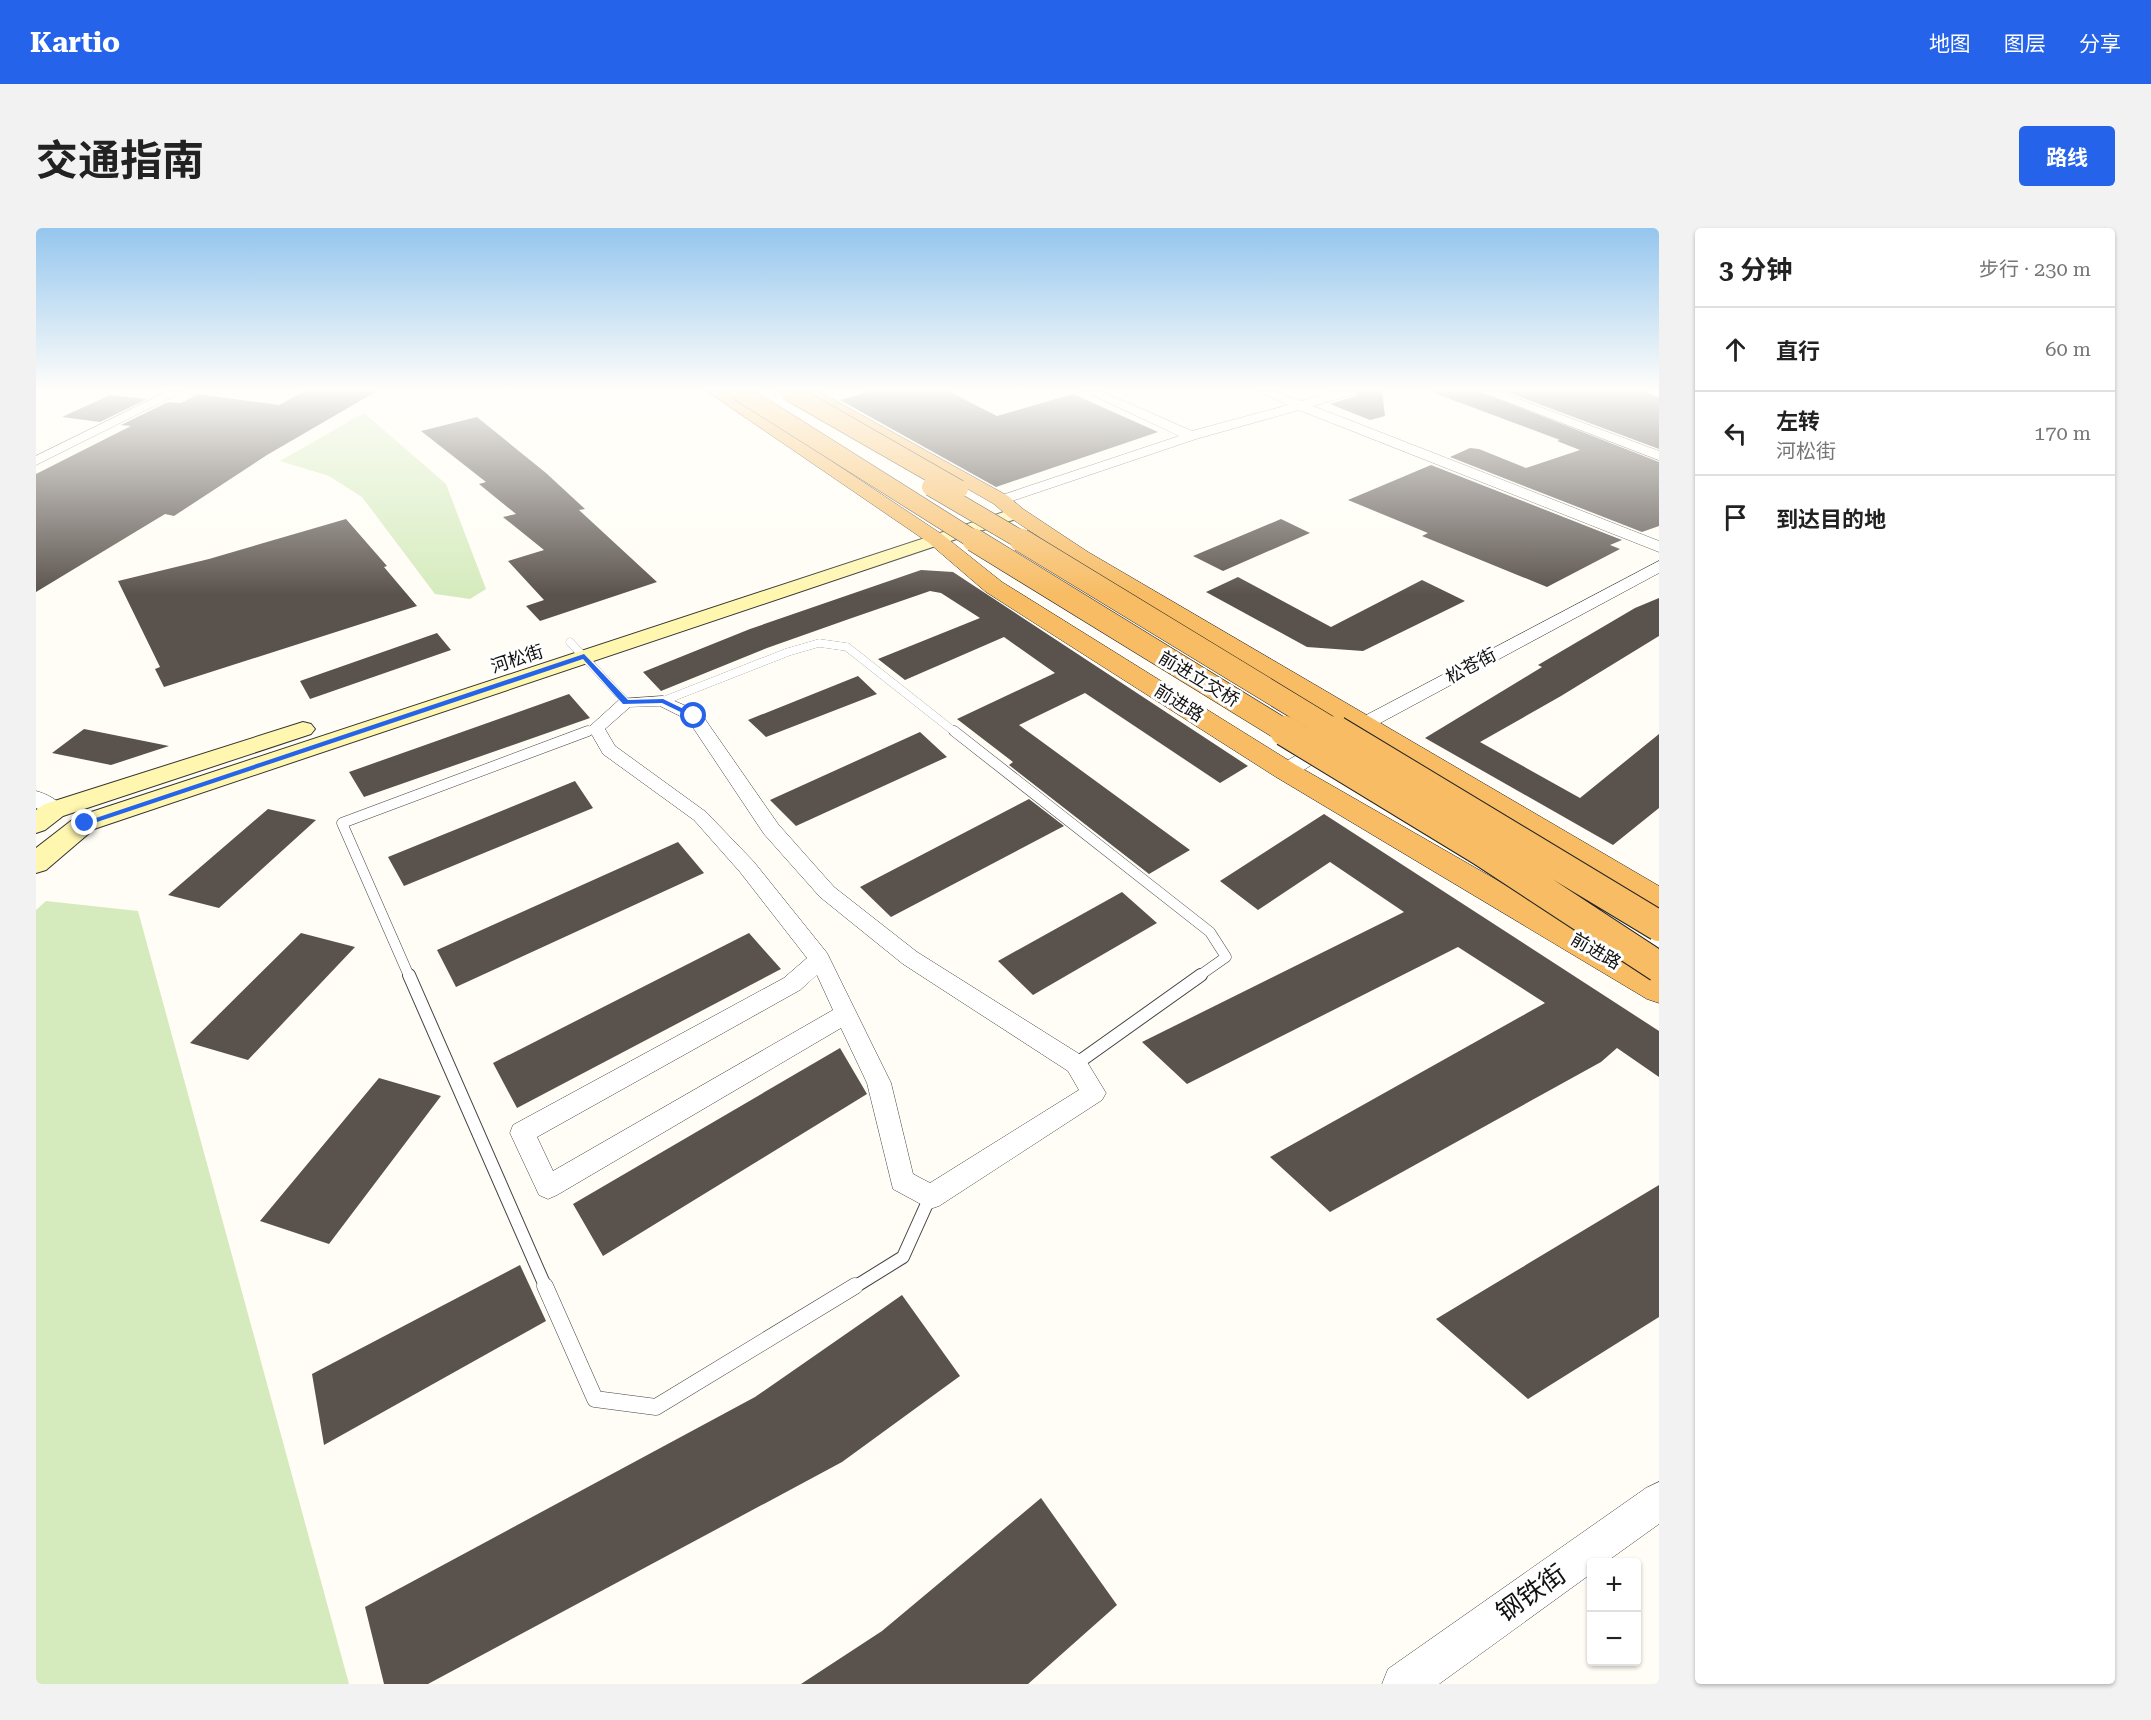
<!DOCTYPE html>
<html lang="zh">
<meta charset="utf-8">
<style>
body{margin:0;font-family:"Roboto Serif","Noto Sans SC",serif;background:#f2f2f2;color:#222}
.controls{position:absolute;right:18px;bottom:18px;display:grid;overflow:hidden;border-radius:6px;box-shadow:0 2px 4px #0004}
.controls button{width:54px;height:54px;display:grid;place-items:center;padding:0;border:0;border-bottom:2px solid #e0e0e0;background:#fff;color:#222;font:30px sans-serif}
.stop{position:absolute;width:18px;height:18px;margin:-14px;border:4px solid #2563eb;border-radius:50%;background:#fff}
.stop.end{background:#2563eb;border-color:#fff;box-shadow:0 2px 6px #0008}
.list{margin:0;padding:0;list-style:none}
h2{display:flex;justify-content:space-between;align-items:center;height:78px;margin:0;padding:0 24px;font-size:26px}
h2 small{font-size:20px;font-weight:400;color:#767676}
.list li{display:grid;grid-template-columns:39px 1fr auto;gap:18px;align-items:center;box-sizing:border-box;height:84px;padding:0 24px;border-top:2px solid #e0e0e0}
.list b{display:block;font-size:22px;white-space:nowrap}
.list p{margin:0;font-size:20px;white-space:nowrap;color:#767676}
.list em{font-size:20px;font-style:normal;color:#767676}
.icon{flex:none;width:33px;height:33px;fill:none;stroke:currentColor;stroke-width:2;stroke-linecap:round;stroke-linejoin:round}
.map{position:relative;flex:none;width:1623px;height:1456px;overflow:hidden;border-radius:6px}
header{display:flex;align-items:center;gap:36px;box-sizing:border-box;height:84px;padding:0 30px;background:#2563eb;color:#fff}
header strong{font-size:28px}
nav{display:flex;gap:33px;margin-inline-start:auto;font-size:21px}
.intro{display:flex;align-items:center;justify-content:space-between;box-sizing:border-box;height:144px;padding:0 36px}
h1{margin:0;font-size:42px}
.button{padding:15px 27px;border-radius:6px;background:#2563eb;color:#fff;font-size:21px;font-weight:700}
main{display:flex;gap:36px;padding:0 36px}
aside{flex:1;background:#fff;border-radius:6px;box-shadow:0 2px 4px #0004}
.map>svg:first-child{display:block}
</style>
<header>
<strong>Kartio</strong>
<nav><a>地图</a><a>图层</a><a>分享</a></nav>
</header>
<div class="intro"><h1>交通指南</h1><a class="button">路线</a></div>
<main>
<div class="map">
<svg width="1623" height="1456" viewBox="0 0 1623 1456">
<rect width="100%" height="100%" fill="#fffdf5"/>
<path fill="#d5ebbd" d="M 328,185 L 410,256 L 450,361 L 434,371 L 399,366 L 326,269 L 293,248 L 244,233 Z
M 10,673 L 102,683 L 313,1456 L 0,1456 L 0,682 Z"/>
<path fill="#5a524d" d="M 269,163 L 341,163 L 231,227 L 138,288 L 129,286 L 0,364 L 0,246 L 95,198 L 85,197 L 132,174 L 145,175 L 162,166 L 243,177 Z
M 836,163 L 912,163 L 961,188 L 1037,166 L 1122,204 L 960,259 L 804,172 Z
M 1323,163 L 1346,163 L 1349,188 L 1334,192 L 1294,176 L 1320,168 Z
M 1399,163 L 1441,163 L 1623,234 L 1623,298 L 1606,304 L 1414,229 L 1434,220 L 1443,221 L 1490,240 L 1544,222 L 1521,213 L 1524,212 L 1398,165 Z
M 1468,163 L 1606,163 L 1623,169 L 1623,221 Z
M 74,167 L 111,171 L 64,194 L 26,189 Z
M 441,189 L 510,245 L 549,281 L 543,282 L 621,354 L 504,393 L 490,378 L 508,372 L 472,333 L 508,322 L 467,289 L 480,286 L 443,256 L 450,254 L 385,203 Z
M 1395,237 L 1586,312 L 1574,317 L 1584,321 L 1511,359 L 1386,308 L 1392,305 L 1312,272 Z
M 310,291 L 351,338 L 348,339 L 381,378 L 128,459 L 119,441 L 124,439 L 82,353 L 173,331 Z
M 1245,291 L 1274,305 L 1187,343 L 1157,328 Z
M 885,342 L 917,344 L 1212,538 L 1184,555 L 1049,465 L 983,497 L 1154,622 L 1113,646 L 973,537 L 977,534 L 921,491 L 1019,445 L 968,409 L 869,452 L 842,431 L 944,390 L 905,365 L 894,363 L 813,391 L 731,420 L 625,463 L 607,444 L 714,401 Z
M 1202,349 L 1295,399 L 1386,352 L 1429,373 L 1327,423 L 1271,419 L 1170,364 Z
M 1623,370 L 1623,408 L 1525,468 L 1444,514 L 1544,570 L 1623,506 L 1623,580 L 1577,617 L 1389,510 L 1506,439 L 1502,437 L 1599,380 Z
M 401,405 L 415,422 L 274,471 L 264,453 Z
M 822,448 L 841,466 L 730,509 L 712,492 Z
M 533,466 L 554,490 L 328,569 L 313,544 Z
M 48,501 L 133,518 L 75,537 L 16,525 Z
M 884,504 L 911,529 L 760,598 L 734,572 Z
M 539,553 L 557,580 L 368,658 L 352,629 Z
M 993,571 L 1028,598 L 855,689 L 824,659 Z
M 232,581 L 280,592 L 183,680 L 132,667 Z
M 1288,586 L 1623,803 L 1623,849 L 1581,820 L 1565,834 L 1294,984 L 1234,929 L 1509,775 L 1422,719 L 1151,856 L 1106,814 L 1368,684 L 1294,634 L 1222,682 L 1184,653 Z
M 642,614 L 668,645 L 420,759 L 401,722 Z
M 1086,664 L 1121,695 L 997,767 L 962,733 Z
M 265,705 L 319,719 L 212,832 L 154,815 Z
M 713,705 L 745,741 L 481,880 L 457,835 Z
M 804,820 L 831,866 L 567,1028 L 537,976 Z
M 343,850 L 405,868 L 293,1016 L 224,993 Z
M 1623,957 L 1623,1089 L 1492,1171 L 1400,1091 Z
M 484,1037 L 510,1093 L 288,1217 L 276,1146 Z
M 866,1067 L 924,1148 L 806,1234 L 392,1456 L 348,1456 L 329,1379 L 719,1169 Z
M 1005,1270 L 1081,1377 L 992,1456 L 765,1456 L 846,1403 Z"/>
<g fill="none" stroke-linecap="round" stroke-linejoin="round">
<g stroke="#444" stroke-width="8">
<path id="service-far3" d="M 534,414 L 590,474
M 627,473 L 752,424 L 783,415 L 811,419 L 920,505
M 548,505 L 560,500"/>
</g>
<g stroke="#444" stroke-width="11">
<path id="service-far2" d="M 918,503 L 1174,704 L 1190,729 L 1163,748
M 373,748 L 306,595 L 552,503"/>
</g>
<g stroke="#444" stroke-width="14">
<path id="service-far1" d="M 373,747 L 510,1060
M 1040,836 L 1165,747
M 817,1060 L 867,1029 L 894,969"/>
</g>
<g stroke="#444" stroke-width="17">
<path id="service" d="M 509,1058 L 559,1171 L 620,1179 L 819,1058"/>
</g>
<g stroke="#444" stroke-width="1">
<path id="minor" d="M 627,468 L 664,484 L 742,596 L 798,659 L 881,724 L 1048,829 L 1070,865 L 1066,872 L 903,978 L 894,981 L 857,961 L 831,855 L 805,800 L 521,967 L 512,971 L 503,967 L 474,905 L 477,897 L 748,750 L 771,730 L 704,644 L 658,592 L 567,526 L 552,500 L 584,471 ZM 624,478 L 652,492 L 728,606 L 784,669 L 867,736 L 1032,843 L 1043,862 L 894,955 L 877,946 L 855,855 L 791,725 L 718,634 L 670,584 L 579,518 L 569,501 L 594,479 ZM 781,747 L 797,782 L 517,943 L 501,909 L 764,762 Z"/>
</g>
<g stroke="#444" stroke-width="1">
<path id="tertiary" d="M 132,163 L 148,163 L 0,237 L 0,228 Z
M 1048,163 L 1065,163 L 1156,203 L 1252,177 L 1222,163 L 1239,163 L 1265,173 L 1301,163 L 1321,163 L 1319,166 L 1277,178 L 1623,313 L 1623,324 L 1263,182 L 1160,211 L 970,275 L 960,275 L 958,272 L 960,269 L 1143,208 Z
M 1443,163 L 1461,163 L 1623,223 L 1623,232 Z
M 1623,333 L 1623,345 L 1333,501 L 1258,548 L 1250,550 L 1242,548 L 1239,543 L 1242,538 L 1319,493 Z
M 0,563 C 11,566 23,572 29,582 L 26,587 L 18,589 L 0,580 Z
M 1623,1254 L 1623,1296 L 1570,1334 L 1556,1334 L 1556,1345 L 1403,1456 L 1346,1456 L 1352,1441 L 1610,1260 Z"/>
</g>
<g stroke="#333" stroke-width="2">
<path id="secondary" d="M 980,280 L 986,281 L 989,285 L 986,289 L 58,601 L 10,642 L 0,645 L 0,620 L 40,589 Z
M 267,494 L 275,496 L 279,501 L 275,506 L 27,588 L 9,602 L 0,605 L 0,582 L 9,576 Z"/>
</g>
<g stroke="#222" stroke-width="1">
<path id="trunk" d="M 671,163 L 690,163 L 907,307 L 966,354 L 1260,537 L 1623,745 L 1623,775 L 1611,771 L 1240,549 L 950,364 L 893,315 Z
M 762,163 L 782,163 L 972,268 L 987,281 L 1052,324 L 1623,658 L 1623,685 L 1612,681 L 1038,332 L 973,289 L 958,276 Z"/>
</g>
<use href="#service-far3" stroke="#fff" stroke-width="8"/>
<use href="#service-far2" stroke="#fff" stroke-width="10"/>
<use href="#service-far1" stroke="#fff" stroke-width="12"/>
<use href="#service" stroke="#fff" stroke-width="16"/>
<use href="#minor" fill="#fff" fill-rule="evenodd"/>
<use href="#tertiary" fill="#fff" fill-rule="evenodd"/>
<use href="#secondary" fill="#fff6b0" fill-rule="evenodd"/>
<use href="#trunk" fill="#f7bc64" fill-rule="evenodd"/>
<g stroke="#222" stroke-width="19" stroke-linecap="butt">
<path id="trunk-bridge-far2" d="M 702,163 L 940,313
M 752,163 L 923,261
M 895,259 L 987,313"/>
</g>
<g stroke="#222" stroke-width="24" stroke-linecap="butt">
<path id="trunk-bridge-far1" d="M 938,312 L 1252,505
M 985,312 L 1302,505"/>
</g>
<g stroke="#222" stroke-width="32" stroke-linecap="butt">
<path id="trunk-bridge" d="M 1249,503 L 1446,623 L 1623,739
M 1300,503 L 1623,698"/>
</g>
<use href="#trunk-bridge-far2" stroke="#f7bc64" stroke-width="18"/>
<use href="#trunk-bridge-far1" stroke="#f7bc64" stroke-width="23"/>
<use href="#trunk-bridge" stroke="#f7bc64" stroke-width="30"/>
</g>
<linearGradient id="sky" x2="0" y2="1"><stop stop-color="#95c6ee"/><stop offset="0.44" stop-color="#fffefa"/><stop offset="1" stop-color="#fffefa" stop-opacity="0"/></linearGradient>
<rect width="1623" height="367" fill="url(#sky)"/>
<path fill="#2563eb" d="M 548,426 L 592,472 L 627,471 L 662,488 L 655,489 L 626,475 L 587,476 L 547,431 L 52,597 L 45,595 Z"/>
<g text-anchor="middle" stroke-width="6" stroke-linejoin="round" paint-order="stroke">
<g font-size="18" fill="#111" stroke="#fff">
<text transform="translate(481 431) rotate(-18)" y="6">河松街</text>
<text transform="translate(1435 438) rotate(-28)" y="6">松苍街</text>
<text transform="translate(1163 451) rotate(31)" y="6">前进立交桥</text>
<text transform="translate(1143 475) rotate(32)" y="6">前进路</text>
<text transform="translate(1560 723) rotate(30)" y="6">前进路</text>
</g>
<g font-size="26" fill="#111" stroke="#fff">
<text transform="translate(1495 1365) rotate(-35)" y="9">钢铁街</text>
</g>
</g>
</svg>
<div class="controls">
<button>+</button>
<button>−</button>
</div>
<div class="stop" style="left:658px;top:488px"></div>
<div class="stop end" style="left:49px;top:595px"></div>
</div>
<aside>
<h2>3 分钟<small>步行 · 230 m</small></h2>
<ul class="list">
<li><svg class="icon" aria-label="ahead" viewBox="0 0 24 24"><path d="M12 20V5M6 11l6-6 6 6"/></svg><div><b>直行</b></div><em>60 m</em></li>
<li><svg class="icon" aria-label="left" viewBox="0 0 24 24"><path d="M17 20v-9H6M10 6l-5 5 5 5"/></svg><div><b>左转</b><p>河松街</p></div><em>170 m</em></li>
<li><svg class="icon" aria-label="arrive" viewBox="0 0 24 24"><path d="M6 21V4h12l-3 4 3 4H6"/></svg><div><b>到达目的地</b></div></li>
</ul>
</aside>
</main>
